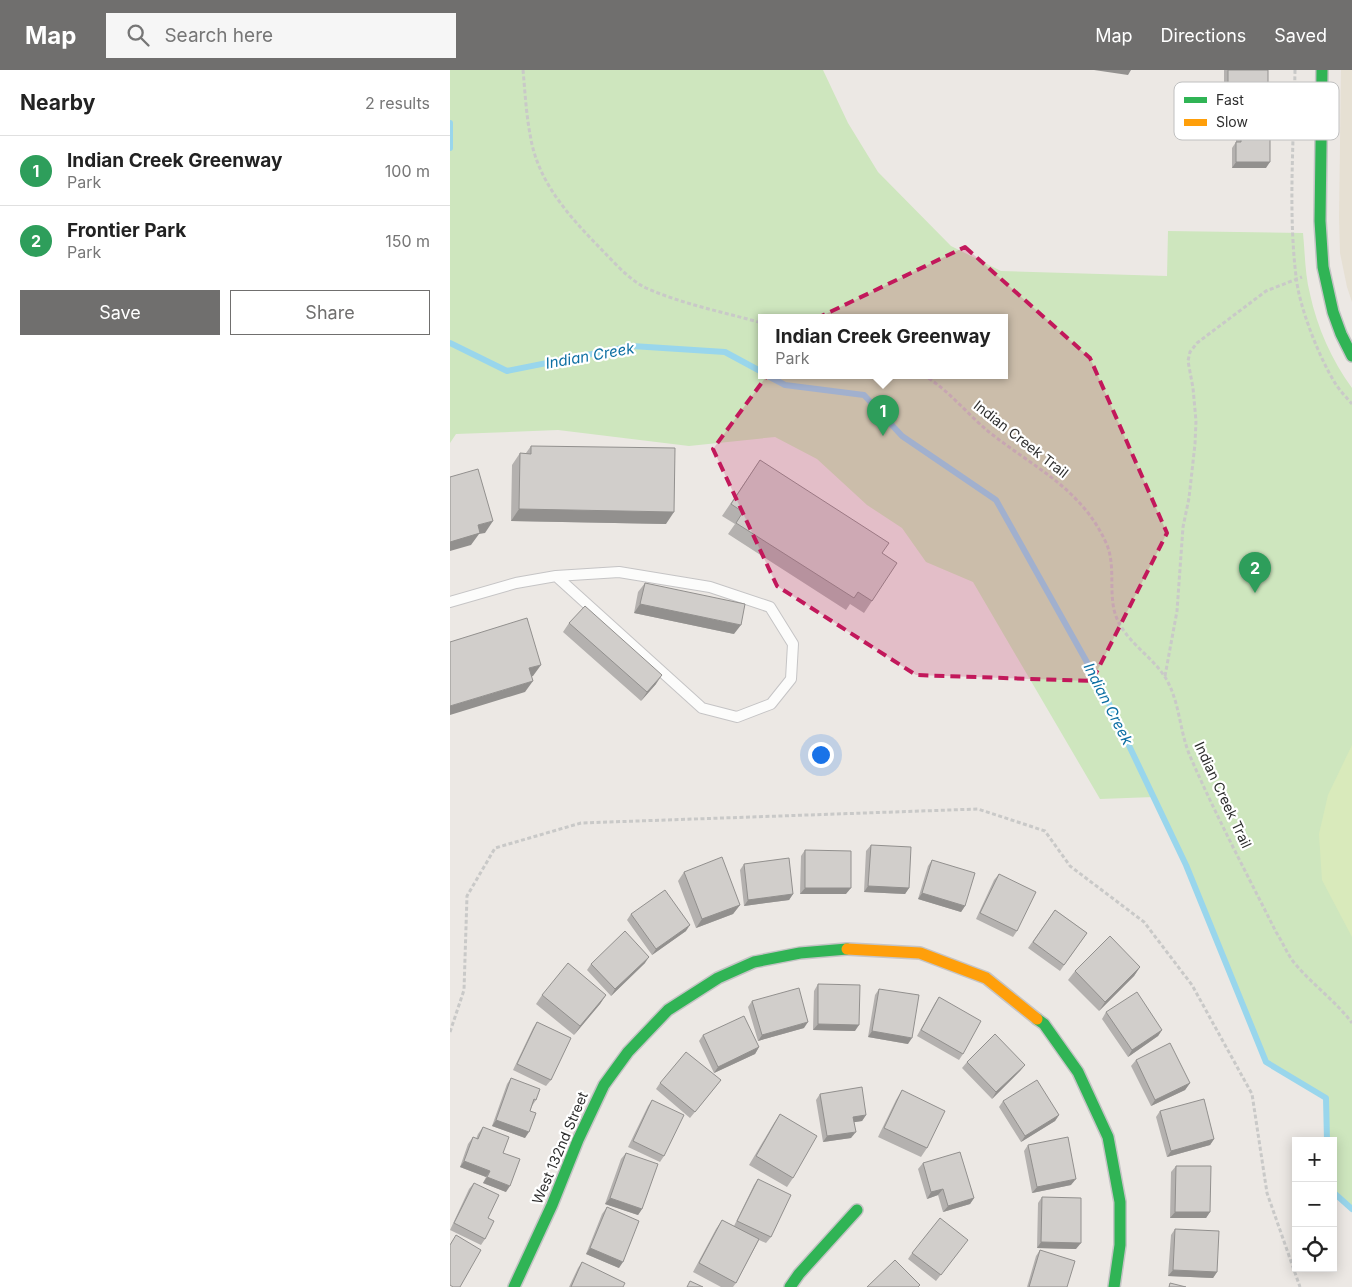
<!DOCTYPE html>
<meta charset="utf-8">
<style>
body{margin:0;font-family:Inter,sans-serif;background:#f6f6f6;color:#222}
.controls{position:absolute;right:15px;bottom:15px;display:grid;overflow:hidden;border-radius:0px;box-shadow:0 2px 12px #0003}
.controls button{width:45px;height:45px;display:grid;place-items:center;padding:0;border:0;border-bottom:1px solid #e0e0e0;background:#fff;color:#222;font:25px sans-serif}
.you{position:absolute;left:370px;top:684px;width:18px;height:18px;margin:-12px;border:4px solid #fff;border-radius:50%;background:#1a73e8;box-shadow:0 0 0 8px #1a73e833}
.badge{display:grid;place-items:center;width:32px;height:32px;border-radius:50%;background:#706f6e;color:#fff;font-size:16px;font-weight:700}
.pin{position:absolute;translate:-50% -41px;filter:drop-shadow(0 1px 2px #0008)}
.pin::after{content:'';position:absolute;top:26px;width:18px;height:15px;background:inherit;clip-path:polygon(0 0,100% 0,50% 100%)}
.popup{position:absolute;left:308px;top:244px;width:250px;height:65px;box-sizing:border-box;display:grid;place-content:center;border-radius:0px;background:#fff;filter:drop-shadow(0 1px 4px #0005);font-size:16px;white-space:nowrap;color:#767676}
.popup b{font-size:19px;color:#222}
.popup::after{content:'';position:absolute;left:50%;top:100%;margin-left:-10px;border:10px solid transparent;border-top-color:#fff}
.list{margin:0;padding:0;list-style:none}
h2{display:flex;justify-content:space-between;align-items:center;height:65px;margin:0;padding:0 20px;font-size:21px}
h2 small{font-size:16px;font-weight:400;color:#767676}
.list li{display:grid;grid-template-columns:32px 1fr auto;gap:15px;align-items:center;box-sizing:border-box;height:70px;padding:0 20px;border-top:1px solid #e0e0e0}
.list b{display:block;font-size:19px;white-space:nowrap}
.list p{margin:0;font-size:16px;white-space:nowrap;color:#767676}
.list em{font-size:16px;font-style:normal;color:#767676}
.actions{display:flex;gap:10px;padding:15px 20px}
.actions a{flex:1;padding:11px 0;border:1px solid #706f6e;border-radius:0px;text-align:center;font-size:18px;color:#706f6e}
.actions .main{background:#706f6e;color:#fff}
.icon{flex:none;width:28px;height:28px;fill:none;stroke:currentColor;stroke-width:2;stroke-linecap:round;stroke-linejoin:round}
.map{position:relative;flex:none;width:902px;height:1217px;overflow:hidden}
header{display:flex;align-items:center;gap:30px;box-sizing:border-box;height:70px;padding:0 25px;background:#706f6e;color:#fff}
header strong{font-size:24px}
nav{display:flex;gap:28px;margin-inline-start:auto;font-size:18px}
.search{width:350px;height:45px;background:#f6f6f6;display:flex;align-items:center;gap:12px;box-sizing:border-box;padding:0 18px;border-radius:0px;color:#767676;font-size:19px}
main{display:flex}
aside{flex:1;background:#fff}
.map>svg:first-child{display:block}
</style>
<header>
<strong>Map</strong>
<div class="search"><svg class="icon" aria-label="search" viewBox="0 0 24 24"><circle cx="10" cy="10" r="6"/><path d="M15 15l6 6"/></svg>Search here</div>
<nav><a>Map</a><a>Directions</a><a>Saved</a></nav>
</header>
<main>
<aside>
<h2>Nearby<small>2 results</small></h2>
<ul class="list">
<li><span class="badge" style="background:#2e9e5b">1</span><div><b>Indian Creek Greenway</b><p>Park</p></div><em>100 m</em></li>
<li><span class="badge" style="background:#2e9e5b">2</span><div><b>Frontier Park</b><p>Park</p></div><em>150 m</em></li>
</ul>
<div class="actions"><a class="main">Save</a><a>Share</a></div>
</aside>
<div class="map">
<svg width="902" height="1217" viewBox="0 0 902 1217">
<rect width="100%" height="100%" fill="#ece8e4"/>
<path fill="#e6e0d3" d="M 891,0 L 902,0 L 902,232 L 897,217 L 890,183 L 889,147 Z"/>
<path fill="#cee6be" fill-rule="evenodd" d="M 0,0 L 373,0 L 398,53 L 428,102 L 501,176 L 551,201 L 717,206 L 718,161 L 853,163 C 855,183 855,205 860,224 C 867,257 882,291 902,318 L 902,1139 L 883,1122 L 883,1071 L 877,1071 L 876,1028 L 816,992 L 736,795 L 704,727 L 650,729 L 523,512 L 476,492 L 452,458 L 417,435 L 367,389 L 325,367 L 239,376 L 108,360 L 6,364 L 0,373 ZM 312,247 L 554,247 L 554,305 L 312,305 Z"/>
<path fill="#d9eabb" d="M 902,675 L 902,867 L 872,810 L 869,764 L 878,725 Z"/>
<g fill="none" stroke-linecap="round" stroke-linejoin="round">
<path stroke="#99d6ec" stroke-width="6" d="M 0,53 L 0,78
M 0,273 L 57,301 L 182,276 L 275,282 L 312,302
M 316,305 L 335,315 L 414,325 L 452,366 L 546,430 L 652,619 L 736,795 L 816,992 L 876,1028 L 877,1071
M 883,1122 L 902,1139"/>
<g stroke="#c5c4c5" stroke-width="12">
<path id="lane" d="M 0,532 L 66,513 L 106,506 L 169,502 L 260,517 L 320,537 L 343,574 L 341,609 L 321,634 L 287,647 L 252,638 L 106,506"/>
</g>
<g stroke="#c5c4c5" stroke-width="14">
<path id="fast" d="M 872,0 L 870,151 L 873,197 L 883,242 L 891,264 L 902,286
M 587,949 L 594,954 L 628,1002 L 658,1067 L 670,1132 L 670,1175 L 664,1217
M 64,1217 L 102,1135 L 128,1070 L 154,1015 L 178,982 L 218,940 L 268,908 L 304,892 L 350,883 L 397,879
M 340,1217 L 349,1204 L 407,1140"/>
</g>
<g stroke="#c5c4c5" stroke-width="14">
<path id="slow" d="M 397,879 L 470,883 L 536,908 L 587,949"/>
</g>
<path stroke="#c9c9c8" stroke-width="3" stroke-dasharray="4 2.5" stroke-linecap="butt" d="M 73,0 C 75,21 76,43 80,64 C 87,111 118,145 150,178 C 164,192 178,209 196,218 C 232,234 273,242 312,253
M 845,0 C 844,66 838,141 846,206 C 849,237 869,287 885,313 C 890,321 896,327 902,334
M 473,305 C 498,319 517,344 539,362 C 583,397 633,419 657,475 C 667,500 656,529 669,553 C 680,574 702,587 715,607 C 730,631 729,660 740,686 C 766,746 797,804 826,862 C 832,871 836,881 842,890 C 860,913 885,930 902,953
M 715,606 L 727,541 L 733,457 L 739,428 L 745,374 L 746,351 L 743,318 L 738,291 L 740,282 L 747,273 L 816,221 L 852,207
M 0,962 L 14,920 L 17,826 L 45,778 L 131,753 L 528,739 L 595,761 L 620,796 L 694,852 L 742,915 L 802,1024 L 817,1123 L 850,1217"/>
<use href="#lane" stroke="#fcfcfb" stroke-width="10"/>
<use href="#fast" stroke="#30b455" stroke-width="11"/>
<use href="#slow" stroke="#ff9f0a" stroke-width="11"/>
</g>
<path fill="#b4b1af" d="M 774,0 L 818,0 L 818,21 L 814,27 L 774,26 Z
M 791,53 L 816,98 L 782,98 L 782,78 L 786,72 L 786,59 Z
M 81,376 L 216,454 L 61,451 L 62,395 L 70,383 L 76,383 Z
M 310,390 L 432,483 L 422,531 L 414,543 L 400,534 L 396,540 L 278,464 L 285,454 L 272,446 Z
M 195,513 L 284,564 L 184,543 L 188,522 Z
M 119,553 L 206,614 L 191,631 L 113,562 Z
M 421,775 L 459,818 L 455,824 L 414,822 L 416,781 Z
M 355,780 L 396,824 L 350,824 L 351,786 Z
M 482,790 L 515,836 L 511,842 L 468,829 L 478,796 Z
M 294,794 L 343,824 L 339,830 L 294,836 L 290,800 Z
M 234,802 L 290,835 L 283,844 L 246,858 L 228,811 Z
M 549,804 L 567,861 L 563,867 L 526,849 L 544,810 Z
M 605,840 L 637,863 L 610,901 L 578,878 Z
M 181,844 L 236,861 L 202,885 L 177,850 Z
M 195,893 L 161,926 L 137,900 L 141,894 Z
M 690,897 L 684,906 L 649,941 L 618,910 L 625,901 Z
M 368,914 L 405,961 L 363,960 L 364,921 Z
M 429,919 L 458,974 L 418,967 L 425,925 Z
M 92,925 L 156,925 L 150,934 L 124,965 L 86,934 Z
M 489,927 L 513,984 L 509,990 L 467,966 L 485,933 Z
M 302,931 L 354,958 L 308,971 L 298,937 Z
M 656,942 L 712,960 L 708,966 L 678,987 L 652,949 Z
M 87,952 L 101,1010 L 96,1016 L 63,1000 L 83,958 Z
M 253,965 L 309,977 L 305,984 L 264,1003 L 249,971 Z
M 686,990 L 740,1013 L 735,1020 L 701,1036 L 681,996 Z
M 517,992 L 575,995 L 570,1001 L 542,1029 L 512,998 Z
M 61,1008 L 86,1030 L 82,1036 L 80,1041 L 75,1068 L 42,1056 L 57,1014 Z
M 271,1010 L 240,1048 L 206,1019 L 210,1013 Z
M 452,1020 L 477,1078 L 471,1087 L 428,1067 L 446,1030 Z
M 370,1024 L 416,1045 L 412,1051 L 404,1052 L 401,1068 L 373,1072 L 366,1030 Z
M 202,1030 L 214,1086 L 210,1092 L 178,1077 L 198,1036 Z
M 553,1031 L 609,1045 L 605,1051 L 571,1072 L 549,1037 Z
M 710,1041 L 764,1069 L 760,1075 L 717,1087 L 706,1047 Z
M 330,1044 L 343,1108 L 337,1117 L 299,1095 L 324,1053 Z
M 33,1057 L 53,1083 L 56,1122 L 33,1113 L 36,1107 L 10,1097 L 18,1074 L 23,1067 L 26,1069 L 28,1064 Z
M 578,1075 L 621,1115 L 582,1123 L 574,1081 Z
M 176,1083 L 192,1139 L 188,1145 L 155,1134 L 171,1089 Z
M 473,1093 L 524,1128 L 520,1134 L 493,1142 L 488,1125 L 477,1129 L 468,1099 Z
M 726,1096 L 760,1142 L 756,1148 L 720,1148 L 721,1102 Z
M 308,1109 L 321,1167 L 316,1173 L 309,1170 L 286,1213 L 283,1217 L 271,1217 L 243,1202 L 266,1159 L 272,1150 L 284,1156 L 304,1115 Z
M 24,1113 L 38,1148 L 35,1169 L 31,1175 L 0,1160 L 19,1119 Z
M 592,1127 L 626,1179 L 587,1178 L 588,1133 Z
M 157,1137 L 169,1198 L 136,1184 L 152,1144 Z
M 725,1159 L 767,1202 L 763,1208 L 718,1206 L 721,1165 Z
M 513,1176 L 486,1211 L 458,1189 L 462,1183 Z
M 590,1180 L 617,1217 L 577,1217 L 586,1186 Z
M 132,1192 L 173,1217 L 119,1217 L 128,1198 Z"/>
<path fill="#92908e" d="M 644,0 L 681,0 L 678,5 Z
M 778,20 L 818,21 L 814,27 L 774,26 Z
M 786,92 L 820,92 L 816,98 L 782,98 Z
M 69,439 L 224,442 L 216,454 L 61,451 Z
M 43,451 L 35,463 L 29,464 L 21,475 L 0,481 L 0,472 L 28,455 Z
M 190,534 L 291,555 L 284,564 L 184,543 Z
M 91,595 L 83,606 L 71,610 L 79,598 Z
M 212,605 L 206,614 L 191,631 L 197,622 Z
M 83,611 L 75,622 L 0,645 L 0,636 Z
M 418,816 L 459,818 L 455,824 L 414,822 Z
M 355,818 L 401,818 L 396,824 L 350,824 Z
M 472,823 L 515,836 L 511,842 L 468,829 Z
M 343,824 L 339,830 L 294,836 L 298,830 Z
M 290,835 L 283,844 L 246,858 L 252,849 Z
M 240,855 L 236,861 L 202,885 L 206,879 Z
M 199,887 L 195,893 L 161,926 L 165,919 Z
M 690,897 L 684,906 L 649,941 L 655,932 Z
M 156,925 L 150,934 L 124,965 L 130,956 Z
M 358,952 L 354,958 L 308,971 L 312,965 Z
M 368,954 L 409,955 L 405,961 L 363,960 Z
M 712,960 L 708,966 L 678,987 L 682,980 Z
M 422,961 L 462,968 L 458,974 L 418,967 Z
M 309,977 L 305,984 L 264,1003 L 268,997 Z
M 575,995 L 570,1001 L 542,1029 L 546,1022 Z
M 740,1013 L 735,1020 L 701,1036 L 705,1030 Z
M 416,1045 L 412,1051 L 399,1053 L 403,1047 Z
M 609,1045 L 605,1051 L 571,1072 L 575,1066 Z
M 46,1050 L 79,1062 L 75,1068 L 42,1056 Z
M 406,1062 L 401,1068 L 373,1072 L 377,1066 Z
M 764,1069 L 760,1075 L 717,1087 L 721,1081 Z
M 14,1091 L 40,1101 L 36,1107 L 10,1097 Z
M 37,1107 L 60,1116 L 56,1122 L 33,1113 Z
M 626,1109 L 621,1115 L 582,1123 L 587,1117 Z
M 493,1119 L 488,1125 L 477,1129 L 481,1122 Z
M 160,1128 L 192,1139 L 188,1145 L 155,1134 Z
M 524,1128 L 520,1134 L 493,1142 L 498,1136 Z
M 725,1142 L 760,1142 L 756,1148 L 720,1148 Z
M 591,1172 L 631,1173 L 626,1179 L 587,1178 Z
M 140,1178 L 173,1192 L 169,1198 L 136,1184 Z
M 723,1200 L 767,1202 L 763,1208 L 718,1206 Z"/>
<path fill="#d1cecb" stroke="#92908e" d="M 778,0 L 818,0 L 818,21 L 778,20 Z
M 791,53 L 820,53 L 820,92 L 786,92 L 786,72 L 791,72 Z
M 81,376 L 225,378 L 224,442 L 69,439 L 70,383 L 81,384 Z
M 310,390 L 439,473 L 432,483 L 447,493 L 422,531 L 408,522 L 404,528 L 286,453 L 293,442 L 281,434 Z
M 28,399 L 43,451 L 28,455 L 30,463 L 0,472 L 0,407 Z
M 195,513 L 295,534 L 291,555 L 190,534 Z
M 135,536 L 212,605 L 197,622 L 119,553 Z
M 77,548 L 91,595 L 79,598 L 83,611 L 0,636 L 0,572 Z
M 421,775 L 461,777 L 459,818 L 418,816 Z
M 355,780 L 401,781 L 401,818 L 355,818 Z
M 272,787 L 290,835 L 252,849 L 234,802 Z
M 339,788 L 343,824 L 298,830 L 294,794 Z
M 482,790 L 525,803 L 515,836 L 472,823 Z
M 549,804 L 586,822 L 567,861 L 530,843 Z
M 215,820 L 240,855 L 206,879 L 181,844 Z
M 605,840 L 637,863 L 614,895 L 583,872 Z
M 175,861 L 199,887 L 165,919 L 141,894 Z
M 660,866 L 690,897 L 655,932 L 625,901 Z
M 118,893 L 156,925 L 130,956 L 92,925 Z
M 368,914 L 410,915 L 409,955 L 368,954 Z
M 349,918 L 358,952 L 312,965 L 302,931 Z
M 429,919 L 469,925 L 462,968 L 422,961 Z
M 687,922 L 712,960 L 682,980 L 656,942 Z
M 489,927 L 531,951 L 513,984 L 471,960 Z
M 294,946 L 309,977 L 268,997 L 253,965 Z
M 87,952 L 121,968 L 101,1010 L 67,994 Z
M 545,964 L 575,995 L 546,1022 L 517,992 Z
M 720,973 L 740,1013 L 705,1030 L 686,990 Z
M 236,982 L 271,1010 L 245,1042 L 210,1013 Z
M 61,1008 L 90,1019 L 86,1030 L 84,1029 L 80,1041 L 86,1043 L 79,1062 L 46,1050 Z
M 587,1010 L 609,1045 L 575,1066 L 553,1031 Z
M 412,1017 L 416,1045 L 403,1047 L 406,1062 L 377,1066 L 370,1024 Z
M 452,1020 L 495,1041 L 477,1078 L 434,1058 Z
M 754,1029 L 764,1069 L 721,1081 L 710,1041 Z
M 202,1030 L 234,1045 L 214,1086 L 183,1071 Z
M 330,1044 L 367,1066 L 343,1108 L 306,1086 Z
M 33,1057 L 59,1067 L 53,1083 L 70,1089 L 60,1116 L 37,1107 L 40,1101 L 14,1091 L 23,1067 L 28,1069 Z
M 618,1067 L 626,1109 L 587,1117 L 578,1075 Z
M 510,1082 L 524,1128 L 498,1136 L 493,1119 L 481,1122 L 473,1093 Z
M 176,1083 L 208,1094 L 192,1139 L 160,1128 Z
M 726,1096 L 761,1096 L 760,1142 L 725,1142 Z
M 308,1109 L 341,1125 L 321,1167 L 287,1151 Z
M 24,1113 L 49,1125 L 38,1148 L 44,1151 L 35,1169 L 4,1153 Z
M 592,1127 L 631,1128 L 631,1173 L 591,1172 Z
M 157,1137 L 189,1151 L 173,1192 L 140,1178 Z
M 490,1148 L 518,1170 L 491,1205 L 462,1183 Z
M 272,1150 L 309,1169 L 286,1213 L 249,1193 Z
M 725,1159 L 769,1161 L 767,1202 L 723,1200 Z
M 6,1165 L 31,1180 L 10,1217 L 3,1217 L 0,1215 L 0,1175 Z
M 590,1180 L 625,1191 L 617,1217 L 579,1217 Z
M 445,1190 L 470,1215 L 468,1217 L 417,1217 Z
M 132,1192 L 175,1213 L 173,1217 L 121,1217 Z
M 240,1211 L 253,1217 L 237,1217 Z
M 720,1213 L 736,1217 L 719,1217 Z"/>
<path fill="#c2185b" fill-opacity="0.2" stroke="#c2185b" stroke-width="4" stroke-dasharray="10 6" stroke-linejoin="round" d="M 515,177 L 640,288 L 717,463 L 642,611 L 466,605 L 327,516 L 263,379 L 355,254 Z"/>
<g text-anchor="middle" stroke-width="4.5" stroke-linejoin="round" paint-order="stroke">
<g font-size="14" fill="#2e2e2e" stroke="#fff">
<text transform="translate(571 369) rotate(38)" y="5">Indian Creek Trail</text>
<text transform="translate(773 725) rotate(65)" y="5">Indian Creek Trail</text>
<text transform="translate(110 1078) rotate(-67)" y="5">West 132nd Street</text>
</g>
<g font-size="15" font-style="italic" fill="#0d6fa3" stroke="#fff">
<text transform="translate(140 286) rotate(-10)" y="5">Indian Creek</text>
<text transform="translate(658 634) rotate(63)" y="5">Indian Creek</text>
</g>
</g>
<rect x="724" y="12" width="165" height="58" rx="8" fill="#fff" stroke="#c0c0c0" stroke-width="1"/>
<rect x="734" y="27" width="23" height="6" fill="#30b455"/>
<rect x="734" y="49" width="23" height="7" fill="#ff9f0a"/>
<g font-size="14" fill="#2e2e2e">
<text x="766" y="35">Fast</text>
<text x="766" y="57">Slow</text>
</g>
</svg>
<div class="controls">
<button>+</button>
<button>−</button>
<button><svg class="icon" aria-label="locate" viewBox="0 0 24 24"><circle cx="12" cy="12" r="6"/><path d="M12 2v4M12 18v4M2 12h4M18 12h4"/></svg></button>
</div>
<div class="you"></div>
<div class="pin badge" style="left:433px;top:366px;background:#2e9e5b">1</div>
<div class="popup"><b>Indian Creek Greenway</b>Park</div>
<div class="pin badge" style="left:805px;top:523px;background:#2e9e5b">2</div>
</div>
</main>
